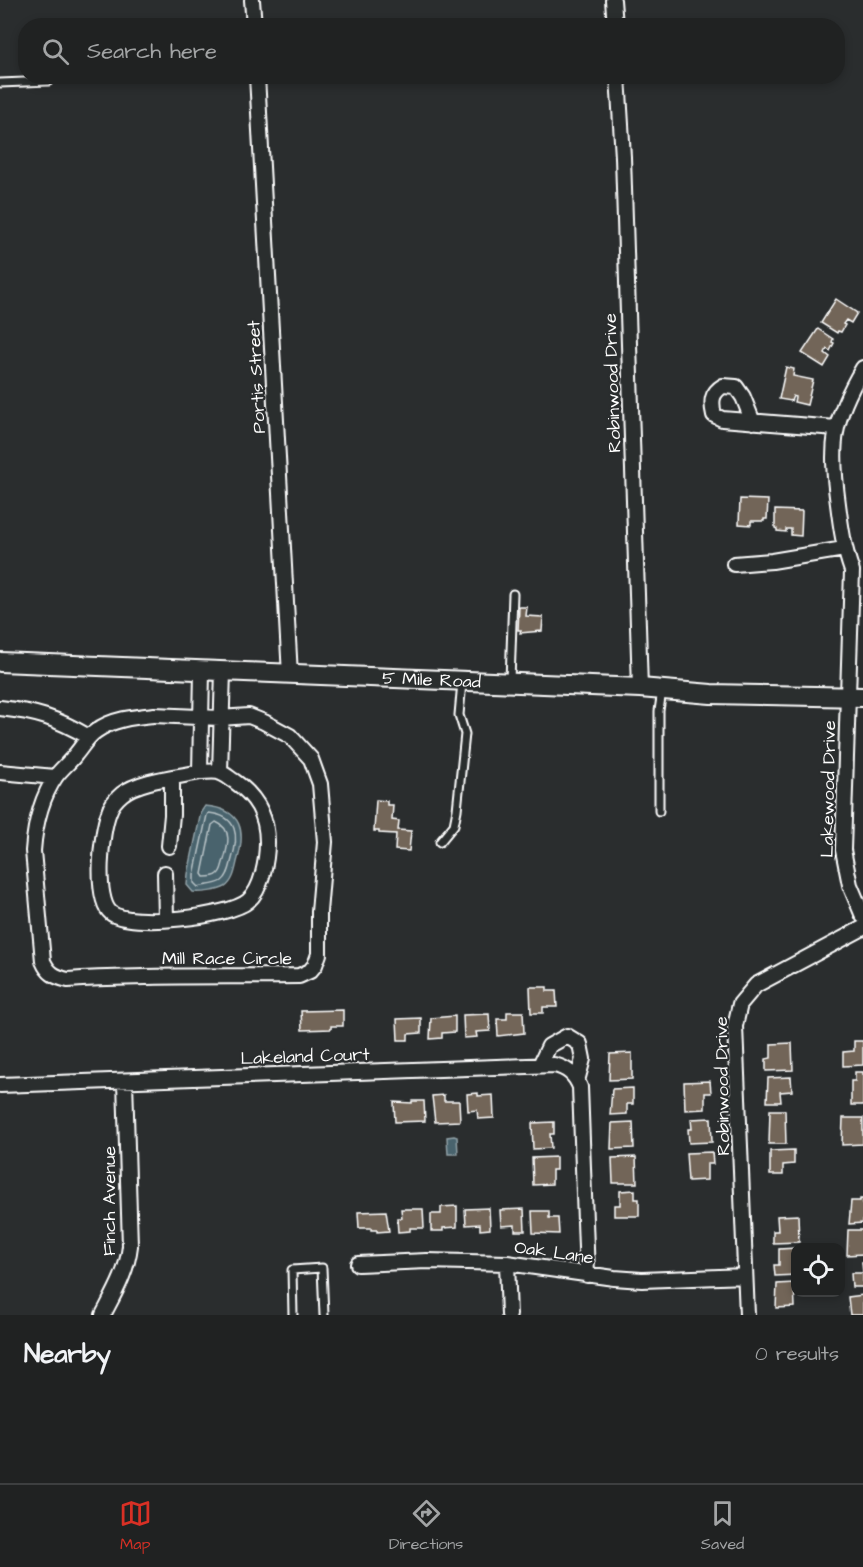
<!DOCTYPE html>
<style>
body{margin:0;font-family:"Architects Daughter",sans-serif;background:#282a2a;color:#f1f3f6}
.controls{position:absolute;right:18px;bottom:18px;display:grid;overflow:hidden;border-radius:12px;box-shadow:0 3px 9px #0003}
.controls button{width:54px;height:54px;display:grid;place-items:center;padding:0;border:0;border-bottom:2px solid #3d3f40;background:#202222;color:#f1f3f6;font:30px sans-serif}
.list{margin:0;padding:0;list-style:none}
h2{display:flex;justify-content:space-between;align-items:center;height:78px;margin:0;padding:0 24px;font-size:26px}
h2 small{font-size:20px;font-weight:400;color:#a2a4a5}
.icon{flex:none;width:33px;height:33px;fill:none;stroke:currentColor;stroke-width:2;stroke-linecap:round;stroke-linejoin:round}
.map{position:relative;flex:none;width:863px;height:1315px;overflow:hidden}
.search{position:absolute;background:#202222;box-shadow:0 3px 9px #0003;left:18px;right:18px;top:18px;height:66px;display:flex;align-items:center;gap:15px;box-sizing:border-box;padding:0 21px;border-radius:24px;color:#a2a4a5;font-size:22px}
.sheet{height:168px;background:#202222}
nav{display:flex;justify-content:space-around;align-items:center;box-sizing:border-box;height:84px;border-top:2px solid #3d3f40;background:#202222;font-size:16px;color:#a2a4a5}
nav a{display:grid;justify-items:center;gap:3px}
nav .on{color:#d93025}
.map>svg:first-child{display:block}
</style>
<div class="map">
<svg width="863" height="1315" viewBox="0 0 863 1315">
<rect width="100%" height="100%" fill="#2a2d2e"/>
<filter id="ink" filterUnits="userSpaceOnUse"><feTurbulence type="fractalNoise" baseFrequency=".0167" numOctaves="2"/><feDisplacementMap in="SourceGraphic" scale="12" xChannelSelector="R" yChannelSelector="G"/><feConvolveMatrix kernelMatrix="1 2 1 2 8 2 1 2 1" color-interpolation-filters="sRGB"/></filter>
<g filter="url(#ink)">
<path fill="#48636d" stroke="#91a1a7" stroke-width="1.5" d="M 205,806 C 243,809 246,832 237,862 C 235,871 233,882 225,887 C 218,891 200,893 193,892 L 187,885 L 188,874 L 201,812 Z
M 454,1136 L 457,1137 L 458,1154 L 448,1154 L 447,1137 Z"/>
<g fill="none" stroke-linecap="round" stroke-linejoin="round">
<path stroke="#b6c1c5" stroke-width="1.5" d="M 209,813 C 238,816 239,836 232,859 C 230,866 229,876 222,881 C 216,885 205,885 198,887 L 194,883 L 194,875 L 207,815 Z
M 216,822 C 233,829 228,846 224,860 C 222,864 222,871 218,874 C 215,877 209,877 204,877 L 202,874 L 212,825 Z"/>
</g>
<path fill="#726558" stroke="#fff" stroke-width="1.5" d="M 836,299 L 857,313 L 851,323 L 846,320 L 843,324 L 845,325 L 841,332 L 838,331 L 837,333 L 821,323 Z
M 818,329 L 833,339 L 832,342 L 834,343 L 830,351 L 827,349 L 825,353 L 830,357 L 824,367 L 802,353 Z
M 786,367 L 794,369 L 793,376 L 813,380 L 807,405 L 794,402 L 795,397 L 793,396 L 791,401 L 779,399 Z
M 740,499 L 768,500 L 767,519 L 764,519 L 764,521 L 751,521 L 751,525 L 739,524 Z
M 775,510 L 802,511 L 801,536 L 791,535 L 791,529 L 786,529 L 786,532 L 777,531 L 777,529 L 775,528 Z
M 519,607 L 527,607 L 526,616 L 543,617 L 542,631 L 520,633 L 521,630 L 518,630 Z
M 376,800 L 387,801 L 387,805 L 393,805 L 392,820 L 399,821 L 398,830 L 411,831 L 409,851 L 395,850 L 396,834 L 379,833 L 379,831 L 374,831 Z
M 530,987 L 547,987 L 547,991 L 556,991 L 557,1007 L 543,1007 L 543,1013 L 531,1013 Z
M 343,1010 L 343,1026 L 331,1026 L 331,1029 L 302,1030 L 301,1011 Z
M 507,1012 L 523,1012 L 524,1033 L 498,1036 L 497,1019 L 507,1019 Z
M 489,1014 L 490,1031 L 476,1032 L 477,1037 L 464,1038 L 463,1015 Z
M 455,1016 L 455,1032 L 442,1033 L 442,1038 L 430,1039 L 431,1018 Z
M 421,1018 L 421,1033 L 408,1034 L 408,1040 L 398,1040 L 397,1019 Z
M 854,1041 L 863,1041 L 863,1065 L 843,1066 L 843,1052 L 854,1051 Z
M 792,1043 L 793,1070 L 766,1071 L 766,1059 L 771,1058 L 771,1044 Z
M 632,1053 L 632,1079 L 609,1080 L 610,1054 Z
M 855,1072 L 863,1072 L 863,1105 L 851,1105 L 851,1081 L 855,1081 Z
M 791,1077 L 792,1091 L 780,1092 L 781,1102 L 767,1102 L 768,1078 Z
M 710,1081 L 711,1093 L 705,1093 L 705,1109 L 685,1110 L 684,1082 Z
M 633,1088 L 633,1104 L 627,1104 L 627,1114 L 610,1115 L 612,1089 Z
M 478,1093 L 478,1096 L 493,1095 L 494,1118 L 478,1119 L 477,1110 L 468,1111 L 467,1094 Z
M 444,1095 L 444,1101 L 459,1101 L 460,1121 L 435,1122 L 432,1096 Z
M 412,1101 L 424,1101 L 425,1121 L 395,1122 L 394,1102 L 412,1103 Z
M 770,1110 L 785,1110 L 786,1144 L 769,1144 Z
M 711,1118 L 712,1142 L 689,1143 L 688,1129 L 692,1129 L 691,1119 Z
M 843,1118 L 863,1118 L 863,1144 L 842,1145 Z
M 554,1122 L 554,1134 L 550,1134 L 551,1148 L 533,1149 L 532,1123 Z
M 633,1122 L 634,1148 L 611,1149 L 612,1123 Z
M 794,1150 L 794,1164 L 783,1165 L 783,1175 L 770,1175 L 770,1151 Z
M 712,1152 L 713,1164 L 707,1164 L 707,1180 L 688,1181 L 686,1153 Z
M 556,1157 L 556,1170 L 552,1170 L 552,1184 L 533,1185 L 532,1158 Z
M 636,1157 L 637,1183 L 613,1183 L 612,1158 Z
M 635,1190 L 635,1199 L 639,1199 L 639,1216 L 614,1216 L 614,1205 L 620,1205 L 620,1191 Z
M 860,1199 L 863,1199 L 863,1223 L 849,1224 L 851,1201 L 860,1201 Z
M 457,1206 L 457,1227 L 443,1228 L 443,1231 L 431,1231 L 431,1214 L 441,1214 L 441,1207 Z
M 489,1208 L 490,1229 L 480,1230 L 480,1224 L 466,1225 L 465,1209 Z
M 401,1209 L 423,1209 L 424,1228 L 410,1228 L 410,1231 L 398,1232 L 397,1218 L 402,1218 Z
M 524,1209 L 525,1231 L 515,1231 L 515,1225 L 501,1226 L 500,1210 Z
M 386,1211 L 389,1231 L 377,1232 L 377,1230 L 371,1230 L 371,1228 L 359,1228 L 358,1212 Z
M 532,1211 L 549,1211 L 549,1218 L 558,1218 L 559,1234 L 533,1233 Z
M 798,1215 L 799,1242 L 773,1243 L 773,1231 L 778,1231 L 777,1216 Z
M 848,1230 L 863,1230 L 863,1254 L 847,1255 Z
M 796,1248 L 796,1275 L 775,1276 L 774,1265 L 779,1265 L 779,1249 Z
M 862,1262 L 863,1262 L 863,1287 L 852,1287 L 851,1273 L 863,1273 Z
M 794,1283 L 795,1307 L 776,1308 L 777,1284 Z
M 863,1295 L 863,1315 L 850,1315 L 848,1297 Z"/>
<g fill="none" stroke-linecap="round" stroke-linejoin="round">
<g stroke="#fff" stroke-width="11">
<path id="service" d="M 0,83 L 49,81
M 510,681 L 513,594
M 659,811 L 659,711 L 662,690
M 440,842 L 454,825 L 457,810 L 465,734 L 459,715 L 462,682
M 293,1315 L 292,1270 L 322,1268 L 324,1315"/>
</g>
<g stroke="#fff" stroke-width="18">
<path id="minor" d="M 252,0 L 254,26
M 613,0 L 615,26
M 257,76 L 290,675
M 618,76 L 623,157 L 640,688
M 863,368 C 832,420 830,445 838,504 C 841,528 844,549 852,571 L 843,850 L 850,885 L 863,916
M 753,422 L 743,397 L 736,387 L 723,386 C 711,393 711,402 714,415 L 722,419 L 836,428
M 734,564 L 772,561 L 844,549
M 0,708 C 37,712 56,718 89,737
M 154,715 L 220,718 L 249,716 L 264,722 L 290,736 L 311,759 L 320,784 L 325,842 L 319,912 L 319,954 L 315,965 L 310,971 L 299,976 C 222,977 145,975 68,980 C 55,977 48,973 43,961 L 33,851 C 35,824 41,798 56,776 C 62,768 69,763 75,755 C 82,747 87,737 96,731 C 112,719 134,717 154,715 Z
M 0,772 L 55,777
M 200,772 C 206,772 213,771 218,772 C 224,773 229,778 234,781 C 256,796 267,815 267,842 C 267,860 262,889 248,901 C 230,917 130,928 111,913 C 94,899 101,832 109,812 C 111,805 116,799 122,794 C 139,780 178,777 200,772 Z
M 200,772 L 202,671
M 220,772 L 223,671
M 169,846 L 172,815 L 172,778
M 165,873 L 166,919
M 540,1065 L 549,1046 L 567,1036 L 580,1044 L 583,1059 L 577,1081
M 0,1085 L 554,1065 C 567,1068 575,1074 580,1087 L 587,1275
M 507,1263 L 509,1315
M 358,1264 L 427,1261 L 507,1263 L 614,1278 L 642,1280 L 745,1276
M 103,1315 C 115,1292 127,1272 130,1246 L 125,1081
M 747,1315 L 735,1026 L 740,1004 L 756,985 L 863,928"/>
</g>
<g stroke="#fff" stroke-width="22">
<g id="tertiary">
<path id="s1" d="M 0,662 L 640,688 L 711,694 L 863,697"/>
</g>
</g>
<use href="#service" stroke="#2a2d2e" stroke-width="7"/>
<use href="#minor" stroke="#2a2d2e" stroke-width="14"/>
<use href="#tertiary" stroke="#2a2d2e" stroke-width="18"/>
</g>
</g>
<g text-anchor="middle" stroke-width="4.5" stroke-linejoin="round" paint-order="stroke">
<g font-size="18" fill="#fff" stroke="#2a2d2e">
<text transform="translate(256 377) rotate(-93)" y="6">Portis Street</text>
<text transform="translate(612 383) rotate(-92)" y="6">Robinwood Drive</text>
<text dy="6" stroke="none"><textPath href="#s1" startOffset="432">5 Mile Road</textPath></text>
<text transform="translate(828 789) rotate(-89)" y="6">Lakewood Drive</text>
<text x="227" y="964">Mill Race Circle</text>
<text transform="translate(305 1056) rotate(-2)" y="6">Lakeland Court</text>
<text transform="translate(722 1086) rotate(-91)" y="6">Robinwood Drive</text>
<text transform="translate(109 1201) rotate(-90)" y="6">Finch Avenue</text>
<text transform="translate(554 1252) rotate(8)" y="6">Oak Lane</text>
</g>
</g>
</svg>
<div class="controls">
<button><svg class="icon" aria-label="locate" viewBox="0 0 24 24"><circle cx="12" cy="12" r="6"/><path d="M12 2v4M12 18v4M2 12h4M18 12h4"/></svg></button>
</div>
<div class="search"><svg class="icon" aria-label="search" viewBox="0 0 24 24"><circle cx="10" cy="10" r="6"/><path d="M15 15l6 6"/></svg>Search here</div>
</div>
<section class="sheet">
<h2>Nearby<small>0 results</small></h2>
<ul class="list">
</ul>
</section>
<nav>
<a class="on"><svg class="icon" aria-label="map" viewBox="0 0 24 24"><path d="M3 6l6-2 6 2 6-2v14l-6 2-6-2-6 2zM9 4v14M15 6v14"/></svg>Map</a>
<a><svg class="icon" aria-label="directions" viewBox="0 0 24 24"><path d="M12 3l9 9-9 9-9-9zM9 14v-3h6M13 9l2 2-2 2"/></svg>Directions</a>
<a><svg class="icon" aria-label="saved" viewBox="0 0 24 24"><path d="M7 4h10v16l-5-4-5 4z"/></svg>Saved</a>
</nav>
